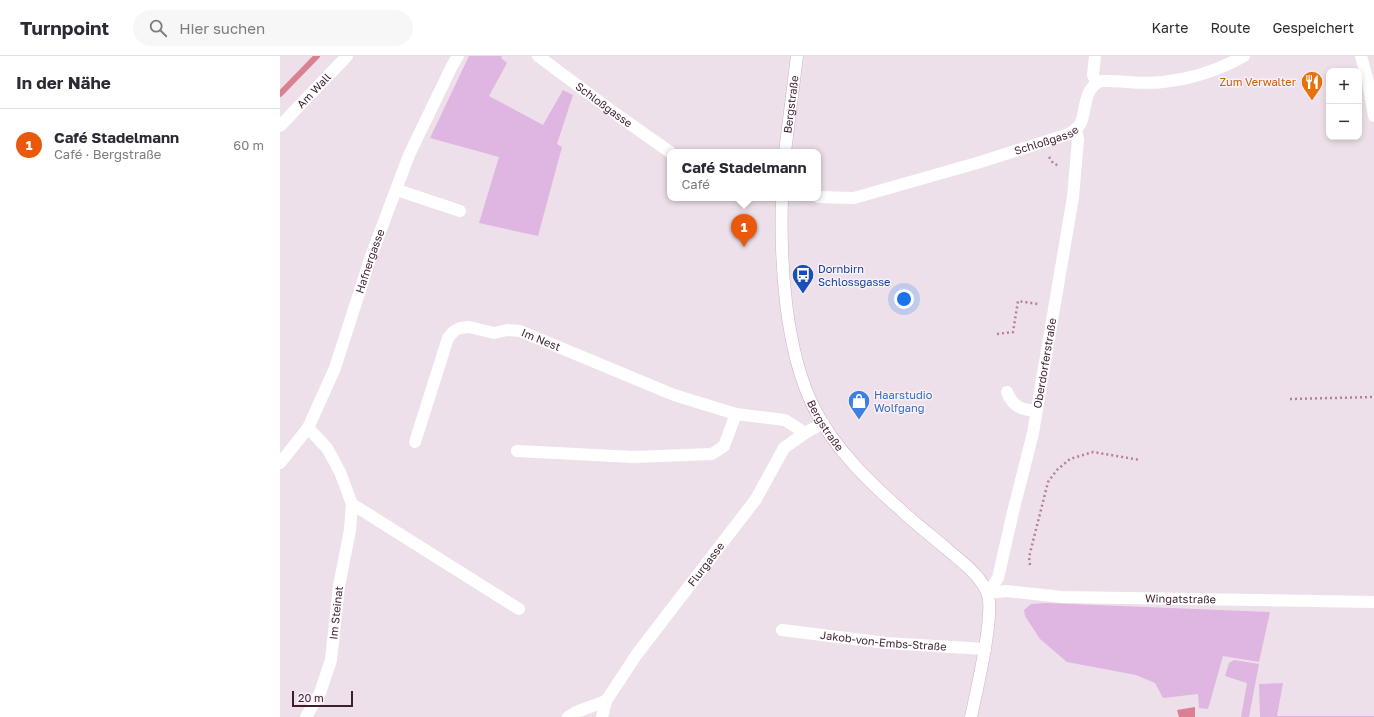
<!DOCTYPE html>
<html lang="de">
<meta charset="utf-8">
<style>
body{margin:0;font-family:"Golos Text",sans-serif;background:#f7f7f7;color:#2b2b33}
.controls{position:absolute;right:12px;top:12px;display:grid;overflow:hidden;border-radius:8px;box-shadow:0 2px 6px #0003}
.controls button{width:36px;height:36px;display:grid;place-items:center;padding:0;border:0;border-bottom:1px solid #e1e1e2;background:#fff;color:#2b2b33;font:20px sans-serif}
.scale{position:absolute;left:12px;bottom:10px;width:61px;box-sizing:border-box;padding-left:4px;border:2px solid #401e32;border-top:0;font-size:11px;line-height:14px;white-space:nowrap;color:#401e32;-webkit-text-stroke:3px #f9f1f8;paint-order:stroke}
.you{position:absolute;left:624px;top:243px;width:14px;height:14px;margin:-10px;border:3px solid #fff;border-radius:50%;background:#1a73e8;box-shadow:0 0 0 6px #1a73e833}
.badge{display:grid;place-items:center;width:26px;height:26px;border-radius:50%;background:#ea580c;color:#fff;font-size:13px;font-weight:700}
.pin{position:absolute;translate:-50% -33px;filter:drop-shadow(0 1px 2px #0008)}
.pin::after{content:'';position:absolute;top:21px;width:14px;height:12px;background:inherit;clip-path:polygon(0 0,100% 0,50% 100%)}
.popup{position:absolute;left:387px;top:93px;width:154px;height:52px;box-sizing:border-box;display:grid;place-content:center;border-radius:8px;background:#fff;filter:drop-shadow(0 1px 3px #0005);font-size:13px;white-space:nowrap;color:#7c7c81}
.popup b{font-size:15px;color:#2b2b33}
.popup::after{content:'';position:absolute;left:50%;top:100%;margin-left:-8px;border:8px solid transparent;border-top-color:#fff}
.list{margin:0;padding:0;list-style:none}
h2{display:flex;justify-content:space-between;align-items:center;height:52px;margin:0;padding:0 16px;font-size:17px}
h2 small{font-size:13px;font-weight:400;color:#7c7c81}
.list li{display:grid;grid-template-columns:26px 1fr auto;gap:12px;align-items:center;box-sizing:border-box;height:72px;padding:0 16px;border-top:1px solid #e1e1e2}
.list b{display:block;font-size:15px;white-space:nowrap}
.list p{margin:0;font-size:13px;white-space:nowrap;color:#7c7c81}
.list em{font-size:13px;font-style:normal;color:#7c7c81}
.icon{flex:none;width:22px;height:22px;fill:none;stroke:currentColor;stroke-width:2;stroke-linecap:round;stroke-linejoin:round}
.map{position:relative;flex:none;width:1094px;height:661px;overflow:hidden}
header{display:flex;align-items:center;gap:24px;box-sizing:border-box;height:56px;padding:0 20px;background:#fff;border-bottom:1px solid #e1e1e2}
header strong{font-size:19px}
nav{display:flex;gap:22px;margin-inline-start:auto;font-size:14px}
.search{width:280px;height:36px;background:#f7f7f7;display:flex;align-items:center;gap:10px;box-sizing:border-box;padding:0 14px;border-radius:22px;color:#7c7c81;font-size:15px}
main{display:flex}
aside{flex:1;background:#fff}
.map>svg:first-child{display:block}
</style>
<header>
<strong>Turnpoint</strong>
<div class="search"><svg class="icon" aria-label="search" viewBox="0 0 24 24"><circle cx="10" cy="10" r="6"/><path d="M15 15l6 6"/></svg>Hier suchen</div>
<nav><a>Karte</a><a>Route</a><a>Gespeichert</a></nav>
</header>
<main>
<aside>
<h2>In der Nähe<small></small></h2>
<ul class="list">
<li><span class="badge">1</span><div><b>Café Stadelmann</b><p>Café · Bergstraße</p></div><em>60 m</em></li>
</ul>
</aside>
<div class="map">
<svg width="1094" height="661" viewBox="0 0 1094 661">
<rect width="100%" height="100%" fill="#ede0ea"/>
<path fill="#deb6e1" d="M 189,0 L 222,0 L 221,2 L 227,7 L 209,40 L 263,69 L 283,34 L 293,39 L 277,88 L 282,91 L 258,180 L 199,167 L 219,101 L 150,82 Z
M 766,547 L 990,556 L 979,606 L 943,600 L 928,653 L 919,652 L 918,638 L 883,642 L 875,627 L 856,619 L 787,606 L 760,583 L 745,560 L 744,554 L 751,548 Z
M 954,604 L 979,608 L 969,661 L 961,661 L 967,627 L 945,620 L 949,607 Z
M 1003,627 L 997,660 L 1094,660 L 1094,661 L 980,661 L 979,628 Z"/>
<path fill="#d98190" d="M 915,651 L 915,661 L 899,661 L 897,654 Z"/>
<g fill="none" stroke-linecap="round" stroke-linejoin="round">
<path stroke="#d98190" stroke-width="6" d="M 0,38 L 37,0"/>
<g stroke="#ceb2c6" stroke-width="13">
<g id="secondary">
<path id="s11" d="M 505,96 L 517,0"/>
<path id="s12" d="M 502,142 C 500,207 505,294 534,352 C 555,393 588,425 622,455 C 637,469 653,481 668,494 C 683,507 699,518 707,536 C 716,555 696,637 691,661"/>
</g>
</g>
<path stroke="#b57da1" stroke-width="2.5" stroke-dasharray="2 3" stroke-linecap="butt" d="M 769,101 L 773,107 L 779,110
M 717,278 L 733,276 L 738,245 L 758,248
M 1010,343 L 1094,341
M 750,509 L 749,501 L 768,426 L 777,414 L 790,403 L 813,396 L 860,404"/>
<g stroke="#fff" stroke-width="12">
<path d="M 117,134 L 180,155"/>
<path d="M 727,336 C 732,350 742,355 757,354"/>
<path id="s1" d="M 135,386 L 168,282 L 174,275 L 180,272 L 189,271 L 214,277 L 227,274 L 240,275 L 394,339 L 456,358 L 505,364 L 525,377"/>
<path d="M 237,395 L 354,401 L 432,398 L 444,390 L 456,358"/>
<path d="M 72,448 L 239,553"/>
<path id="s2" d="M 26,661 L 40,637 L 51,604 L 59,530 L 70,474 L 72,448 L 60,416 L 47,392 L 28,372"/>
</g>
<g stroke="#fff" stroke-width="12">
<path id="s3" d="M 258,0 L 336,58 L 390,96"/>
<path d="M 815,0 L 813,19 L 816,27"/>
<path d="M 1081,0 L 1088,26 L 1094,60"/>
<path id="s4" d="M 0,70 L 67,0"/>
<path id="s5" d="M 538,141 L 574,142 L 697,107 L 789,78 C 794,75 800,70 802,64 C 806,50 805,31 821,25 C 841,24 862,29 883,26 C 912,23 939,14 964,0"/>
<path id="s6" d="M 0,407 L 28,372 L 55,312 L 91,200 L 129,99 L 172,10 L 178,0"/>
<path id="s7" d="M 708,537 L 718,522 L 733,456 L 753,377 L 793,141 L 798,84 L 796,73"/>
<path id="s8" d="M 708,537 L 726,535 L 782,541 L 1094,546"/>
<path id="s9" d="M 502,574 L 606,587 L 705,593"/>
<path d="M 288,661 L 296,656 L 326,645"/>
<path id="s10" d="M 322,661 L 326,645 L 357,598 L 476,443 L 504,392 L 525,377 L 543,367"/>
</g>
<use href="#secondary" stroke="#fff" stroke-width="12"/>
</g>
<defs>
<g id="restaurant-pin" transform="scale(1.15)"><path d="M0 17L-7.5 6A9.5 9.5 0 1 1 7.5 6Z" fill="#e8710a" stroke="#f9f1f8"/><path d="M-5-6h1v4h1v-4h1v4h1v-4h1v5L-1.5 .5V6h-2V.5L-5-1ZM5-6V6H3V1.5H1.5Q1.5-4 5-6Z" fill="#fff"/></g>
<g id="bus-pin" transform="scale(1.15)"><path d="M0 17L-7.5 6A9.5 9.5 0 1 1 7.5 6Z" fill="#1a4fb4" stroke="#f9f1f8"/><path d="M-5-6H5V4H4V6H2V4H-2V6H-4V4H-5ZM-3.5-4V0h7V-4ZM-3.5 1.2v1.5H-2V1.2ZM2 1.2v1.5H3.5V1.2Z" fill="#fff"/></g>
<g id="shop-pin" transform="scale(1.15)"><path d="M0 17L-7.5 6A9.5 9.5 0 1 1 7.5 6Z" fill="#3f7fe0" stroke="#f9f1f8"/><path d="M-5-2.5h2.3a2.7 3.5 0 0 1 5.4 0H5L5.5 6h-11ZM-1.5-2.5h3a1.5 2.3 0 0 0-3 0Z" fill="#fff"/></g>
</defs>
<g fill-rule="evenodd">
<use href="#restaurant-pin" x="1032" y="26"/>
<use href="#bus-pin" x="523" y="219"/>
<use href="#shop-pin" x="579" y="345"/>
</g>
<g text-anchor="middle" stroke-width="3" stroke-linejoin="round" paint-order="stroke">
<g font-size="11" fill="#c56008" stroke="#f9f1f8" text-anchor="end">
<text x="1016" y="30">Zum Verwalter</text>
</g>
<g font-size="11" fill="#401e32" stroke="#f9f1f8">
<text dy="4" stroke="none"><textPath href="#s4" startOffset="49">Am Wall</textPath></text>
<text dy="4" stroke="none"><textPath href="#s11" startOffset="48">Bergstraße</textPath></text>
<text dy="4" stroke="none"><textPath href="#s3" startOffset="82">Schloßgasse</textPath></text>
<text dy="4" stroke="none"><textPath href="#s5" startOffset="237">Schloßgasse</textPath></text>
<text dy="4" stroke="none"><textPath href="#s6" startOffset="223">Hafnergasse</textPath></text>
<text dy="4" stroke="none"><textPath href="#s1" startOffset="209">Im Nest</textPath></text>
<text dy="4" stroke="none"><textPath href="#s7" startOffset="238">Oberdorferstraße</textPath></text>
<text dy="4" stroke="none"><textPath href="#s12" startOffset="235">Bergstraße</textPath></text>
<text dy="4" stroke="none"><textPath href="#s10" startOffset="186">Flurgasse</textPath></text>
<text dy="4" stroke="none"><textPath href="#s8" startOffset="193">Wingatstraße</textPath></text>
<text dy="4" stroke="none"><textPath href="#s2" startOffset="110">Im Steinat</textPath></text>
<text dy="4" stroke="none"><textPath href="#s9" startOffset="102">Jakob-von-Embs-Straße</textPath></text>
</g>
<g font-size="11" fill="#164399" stroke="#f9f1f8" text-anchor="start">
<text x="538" y="217">Dornbirn<tspan x="538" dy="13">Schlossgasse</tspan></text>
</g>
<g font-size="11" fill="#366cbe" stroke="#f9f1f8" text-anchor="start">
<text x="594" y="343">Haarstudio<tspan x="594" dy="13">Wolfgang</tspan></text>
</g>
</g>
</svg>
<div class="controls">
<button>+</button>
<button>−</button>
</div>
<div class="scale">20 m</div>
<div class="you"></div>
<div class="pin badge" style="left:464px;top:191px">1</div>
<div class="popup"><b>Café Stadelmann</b>Café</div>
</div>
</main>
